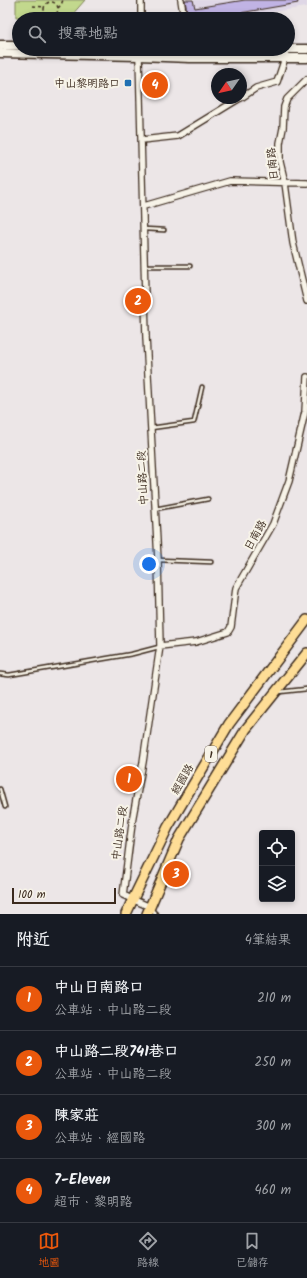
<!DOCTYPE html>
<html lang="zh-TW">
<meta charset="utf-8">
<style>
body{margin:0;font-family:Kalam,"LXGW WenKai TC",sans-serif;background:#20242c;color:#f1f3f6}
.controls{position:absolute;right:12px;bottom:12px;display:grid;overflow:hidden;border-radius:4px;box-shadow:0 2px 6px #0003}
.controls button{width:36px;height:36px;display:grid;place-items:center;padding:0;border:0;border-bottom:1px solid #363941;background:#171b24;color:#f1f3f6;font:20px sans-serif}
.compass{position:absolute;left:211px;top:68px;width:36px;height:36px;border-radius:50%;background:#171b24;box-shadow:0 2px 6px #0003;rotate:236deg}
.scale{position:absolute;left:12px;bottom:10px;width:104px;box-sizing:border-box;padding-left:4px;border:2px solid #3b2a1e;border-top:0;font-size:11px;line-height:14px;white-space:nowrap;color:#3b2a1e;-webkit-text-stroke:3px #f7f3e8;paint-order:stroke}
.you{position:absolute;left:149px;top:564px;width:14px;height:14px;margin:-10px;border:3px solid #fff;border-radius:50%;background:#1a73e8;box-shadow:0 0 0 6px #1a73e833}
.badge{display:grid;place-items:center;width:26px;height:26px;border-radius:50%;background:#ea580c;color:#fff;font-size:13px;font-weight:700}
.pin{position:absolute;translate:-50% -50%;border:2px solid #fff;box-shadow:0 1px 4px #0006}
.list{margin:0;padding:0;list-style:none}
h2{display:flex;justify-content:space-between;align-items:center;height:52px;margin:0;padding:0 16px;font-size:17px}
h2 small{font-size:13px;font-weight:400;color:#9ea1a6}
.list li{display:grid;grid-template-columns:26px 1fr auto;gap:12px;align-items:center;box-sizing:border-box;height:64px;padding:0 16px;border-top:1px solid #363941}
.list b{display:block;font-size:15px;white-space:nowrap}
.list p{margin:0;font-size:13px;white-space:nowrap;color:#9ea1a6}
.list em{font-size:13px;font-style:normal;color:#9ea1a6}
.icon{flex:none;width:22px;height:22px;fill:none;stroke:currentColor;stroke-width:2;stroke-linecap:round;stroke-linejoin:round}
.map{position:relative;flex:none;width:307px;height:914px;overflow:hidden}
.search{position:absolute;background:#171b24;box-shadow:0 2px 6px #0003;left:12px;right:12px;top:12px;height:44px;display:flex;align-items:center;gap:10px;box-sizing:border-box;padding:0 14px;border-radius:22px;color:#9ea1a6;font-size:15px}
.sheet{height:308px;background:#171b24}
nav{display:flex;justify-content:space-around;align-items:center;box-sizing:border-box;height:56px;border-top:1px solid #363941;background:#171b24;font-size:11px;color:#9ea1a6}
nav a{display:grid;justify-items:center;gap:2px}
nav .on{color:#ea580c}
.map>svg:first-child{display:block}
</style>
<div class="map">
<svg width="307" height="914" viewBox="0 0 307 914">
<rect width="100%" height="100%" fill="#ece6e7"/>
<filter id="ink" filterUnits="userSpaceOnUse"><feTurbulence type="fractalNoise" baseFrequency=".025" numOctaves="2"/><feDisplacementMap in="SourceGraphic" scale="8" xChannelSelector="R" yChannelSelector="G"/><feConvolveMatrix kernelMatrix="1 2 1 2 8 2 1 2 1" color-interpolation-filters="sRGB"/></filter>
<g filter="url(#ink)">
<path fill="#dfd7e6" d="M 184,0 L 307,0 L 307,7 L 223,19 L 187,19 Z"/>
<path fill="#c2d88d" stroke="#7e8156" d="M 16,0 L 85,0 L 71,16 L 59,17 L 59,19 L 46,19 L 46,17 L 16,17 Z"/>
<path fill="#c0b3e4" stroke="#3b2a1e" d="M 185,0 L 193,0 L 195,8 L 245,0 L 297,0 L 298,3 L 205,19 L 200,19 L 199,18 L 188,19 Z
M 147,77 L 162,77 L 163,92 L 147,92 Z"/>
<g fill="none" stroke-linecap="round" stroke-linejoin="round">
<g stroke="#3b2a1e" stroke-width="5.5">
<path id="lane" d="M 144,229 L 164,230
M 145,266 L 190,266
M 151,428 L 194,422 L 202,387
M 155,509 L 208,499
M 158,560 L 211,562
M 0,674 L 9,675 L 132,654 L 159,647
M 279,692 L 307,689
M 0,789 L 5,807
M 151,909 L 156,914"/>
</g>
<g stroke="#3b2a1e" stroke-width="8">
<path id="street" d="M 181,0 L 184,19
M 141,19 L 141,0
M 140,49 L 139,56 L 146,337 L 158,560 L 160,646 L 143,762 L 133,816 L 123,895 L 150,907
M 307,79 L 287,99 L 284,107 L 283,128 L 280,143 L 280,162 L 285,183 L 293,243 L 307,301
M 241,98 L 256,88 L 277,82 L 286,55
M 142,140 L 178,136 L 240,98
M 144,206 L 230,181 L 307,183
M 160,646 L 196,642 L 228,632 L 231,627 L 236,588 L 273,524 L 289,481 L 305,412 L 307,377"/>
</g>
<g stroke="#3b2a1e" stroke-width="11">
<path id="secondary" d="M 0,45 L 19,45
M 171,49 L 307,49
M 0,53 L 139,56 L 190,58 L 307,58"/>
</g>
<g stroke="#3b2a1e" stroke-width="12">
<path id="primary" d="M 126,914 L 133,899 L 168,827 L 229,724 L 307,620
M 147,914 L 179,839 L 246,729 L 307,653"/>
</g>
<path stroke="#3b2a1e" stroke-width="1.5" stroke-dasharray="3 3" stroke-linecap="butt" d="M44 9a7 7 0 1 1 14 0a7 7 0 1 1-14 0Z
M 33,6 L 44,7
M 58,8 L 61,5 L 63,0"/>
<use href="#lane" stroke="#f7f3e8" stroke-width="2.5"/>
<use href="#street" stroke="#f7f3e8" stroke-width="5.5"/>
<use href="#secondary" stroke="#f7f3e8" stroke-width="8"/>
<use href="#primary" stroke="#fedd96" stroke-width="9"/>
</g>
</g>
<rect fill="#1f6fb2" stroke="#f7f3e8" stroke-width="1.5" x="124" y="79" width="8" height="8" rx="2"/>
<g text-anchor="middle" stroke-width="4" stroke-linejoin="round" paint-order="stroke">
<rect fill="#f7f3e8" stroke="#73665b" stroke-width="1" x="205" y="746" width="12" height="16" rx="3"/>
<g font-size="10" font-weight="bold" fill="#3b2a1e">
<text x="211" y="758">1</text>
</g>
<g font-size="11" fill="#3b2a1e" stroke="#f7f3e8" text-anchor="end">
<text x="120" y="87">中山黎明路口</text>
</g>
<g font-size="11" fill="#3b2a1e" stroke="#f7f3e8">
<text transform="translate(272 164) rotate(-96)" y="4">日南路</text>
<text transform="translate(142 478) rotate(-93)" y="4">中山路二段</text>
<text transform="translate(255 535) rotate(-61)" y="4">日南路</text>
<text transform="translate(182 779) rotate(-60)" y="4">經國路</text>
<text transform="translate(119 833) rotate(-82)" y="4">中山路二段</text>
</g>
</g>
</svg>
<div class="controls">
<button><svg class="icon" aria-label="locate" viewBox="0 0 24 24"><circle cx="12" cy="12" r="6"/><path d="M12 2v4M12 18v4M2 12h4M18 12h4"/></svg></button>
<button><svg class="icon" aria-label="layers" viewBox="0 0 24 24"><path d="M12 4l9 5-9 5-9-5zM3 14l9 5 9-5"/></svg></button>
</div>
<svg class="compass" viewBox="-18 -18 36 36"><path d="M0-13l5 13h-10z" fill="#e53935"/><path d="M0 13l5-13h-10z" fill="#9ea1a6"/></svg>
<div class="scale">100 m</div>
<div class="you"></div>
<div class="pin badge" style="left:129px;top:779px">1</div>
<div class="pin badge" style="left:138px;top:301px">2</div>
<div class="pin badge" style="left:176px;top:874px">3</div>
<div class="pin badge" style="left:155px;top:85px">4</div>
<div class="search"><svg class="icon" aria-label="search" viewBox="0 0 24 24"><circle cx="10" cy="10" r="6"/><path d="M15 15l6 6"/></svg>搜尋地點</div>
</div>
<section class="sheet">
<h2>附近<small>4筆結果</small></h2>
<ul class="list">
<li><span class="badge">1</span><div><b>中山日南路口</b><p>公車站 · 中山路二段</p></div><em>210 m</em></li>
<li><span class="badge">2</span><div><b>中山路二段741巷口</b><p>公車站 · 中山路二段</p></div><em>250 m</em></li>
<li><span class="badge">3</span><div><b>陳家莊</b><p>公車站 · 經國路</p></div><em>300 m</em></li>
<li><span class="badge">4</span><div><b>7-Eleven</b><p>超市 · 黎明路</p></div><em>460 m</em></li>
</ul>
</section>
<nav>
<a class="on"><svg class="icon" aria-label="map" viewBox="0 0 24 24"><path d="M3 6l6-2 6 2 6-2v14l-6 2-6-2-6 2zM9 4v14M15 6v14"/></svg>地圖</a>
<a><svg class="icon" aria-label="directions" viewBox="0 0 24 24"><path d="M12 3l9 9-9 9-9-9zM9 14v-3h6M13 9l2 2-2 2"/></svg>路線</a>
<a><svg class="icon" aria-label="saved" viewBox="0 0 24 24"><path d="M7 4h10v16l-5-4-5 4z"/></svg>已儲存</a>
</nav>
